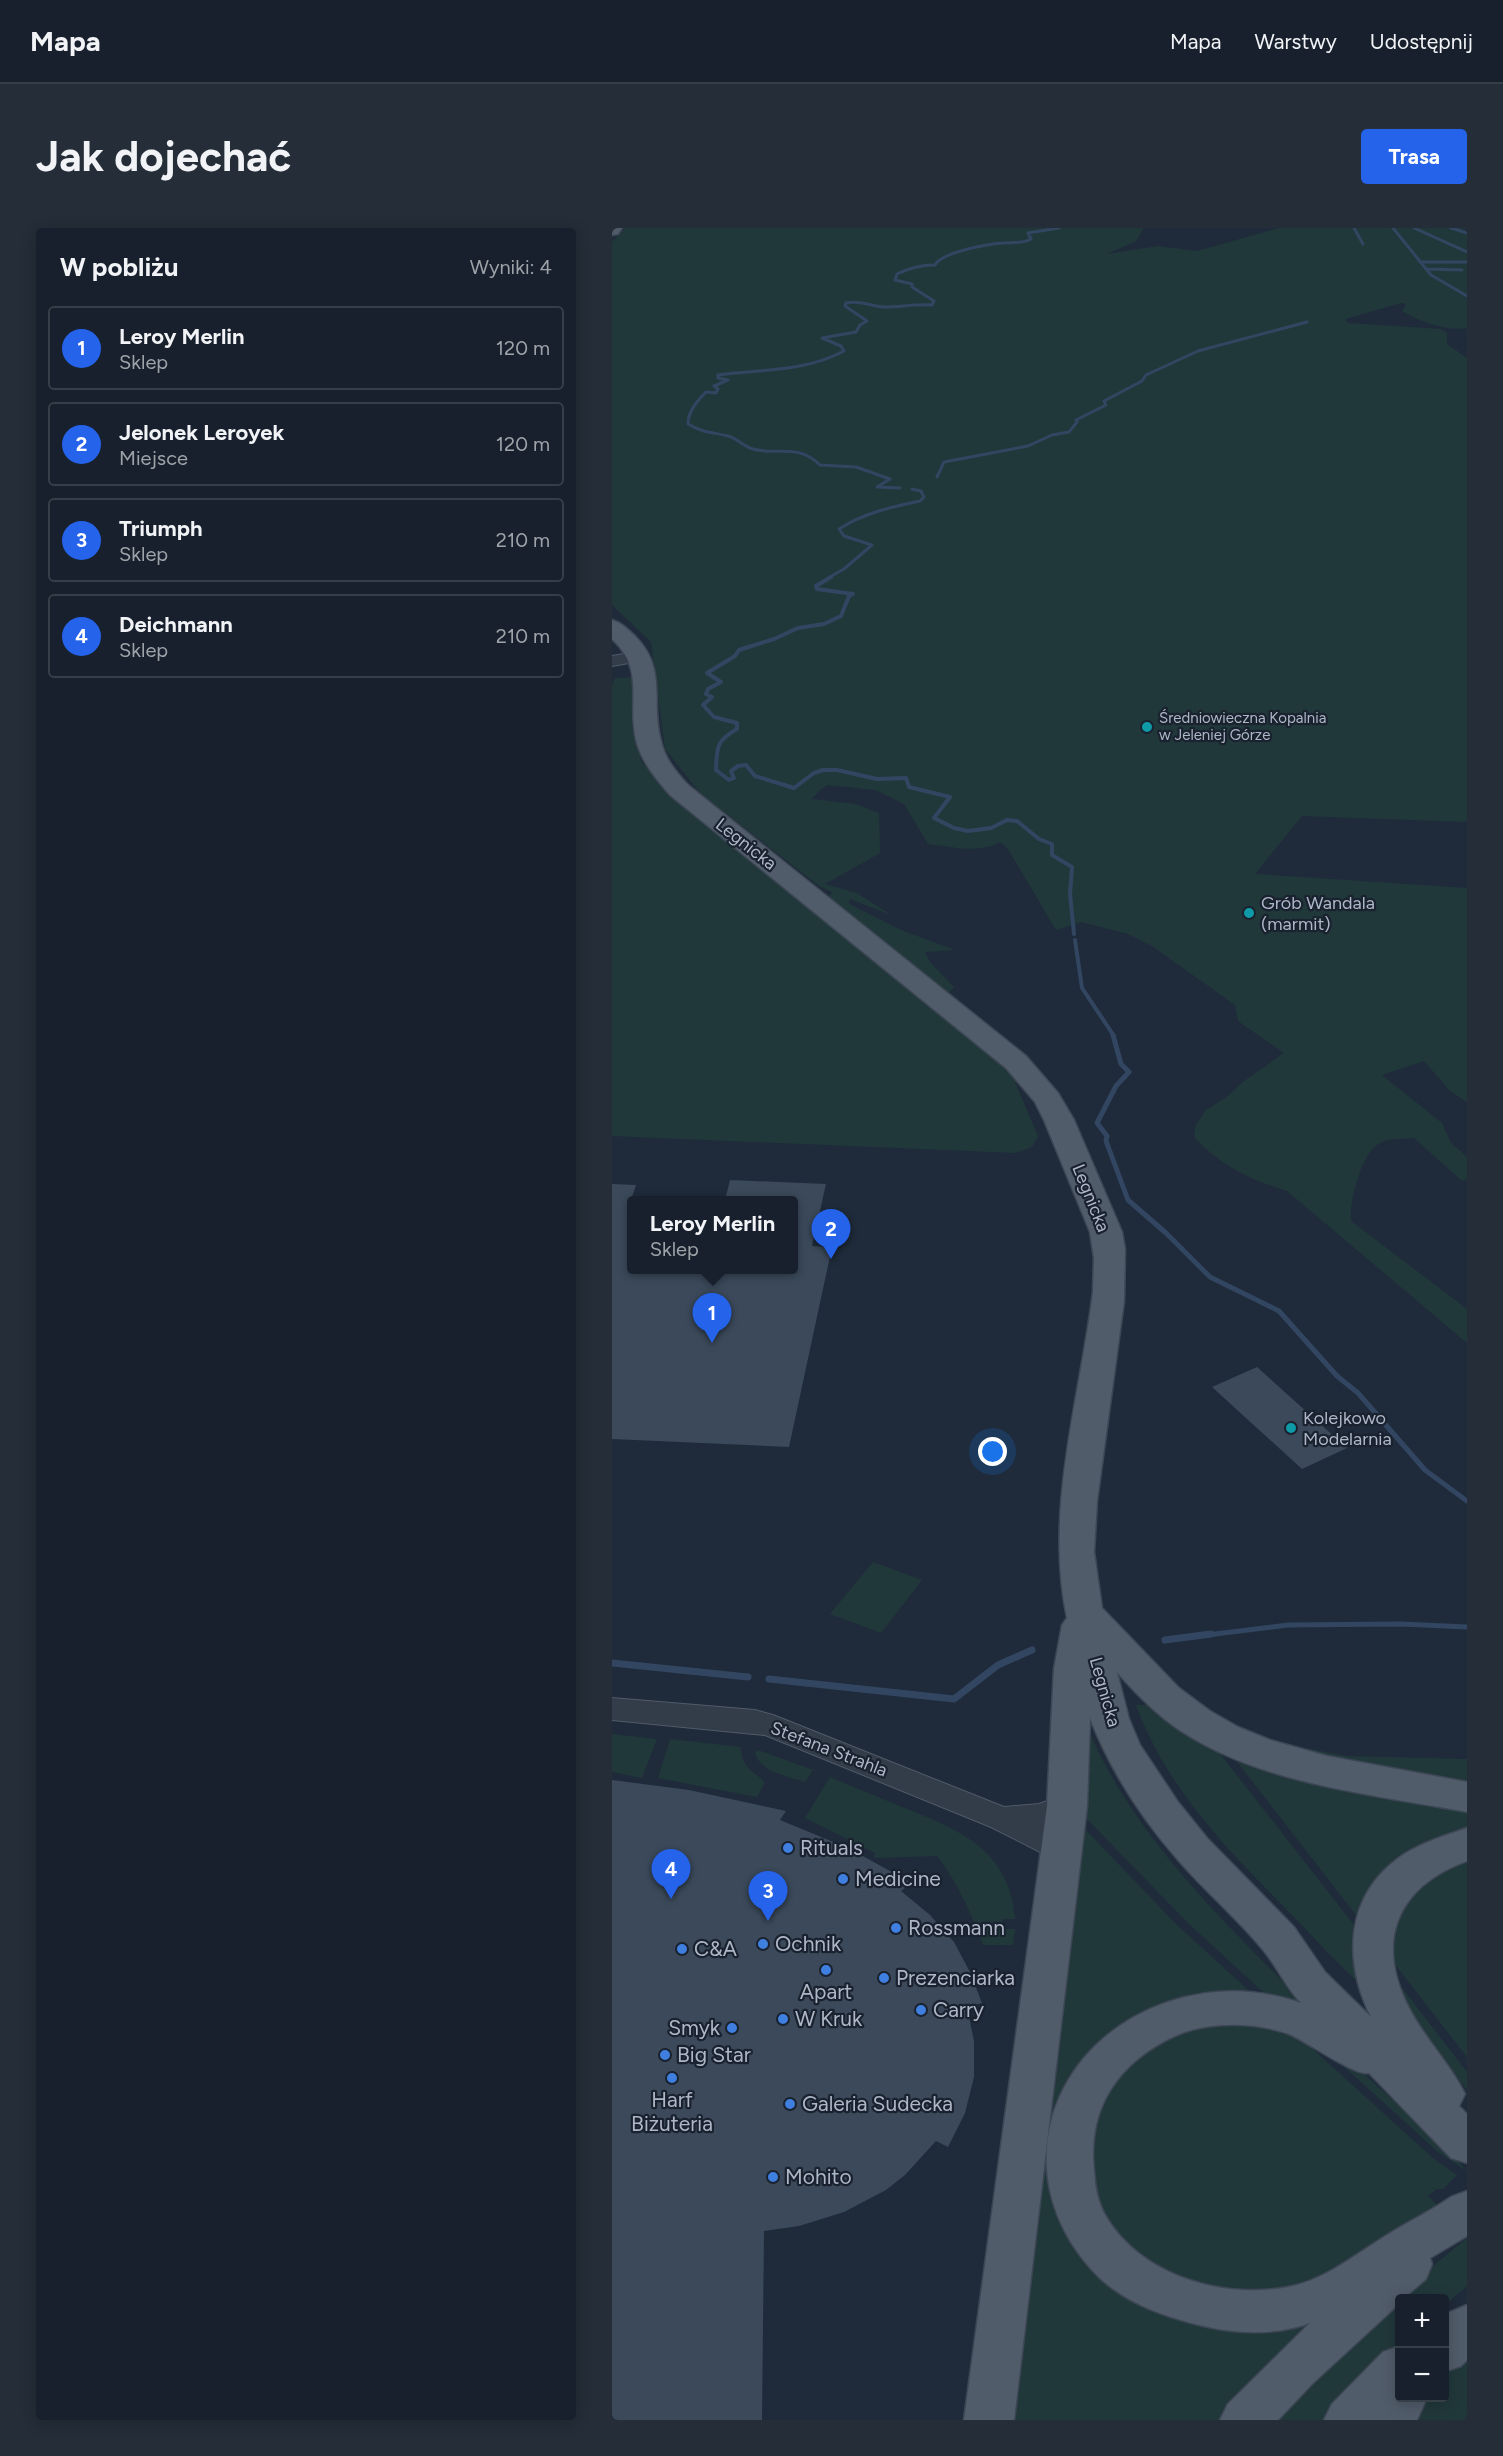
<!DOCTYPE html>
<html lang="pl">
<meta charset="utf-8">
<style>
body{margin:0;font-family:Figtree,sans-serif;background:#242d38;color:#f1f3f6}
.controls{position:absolute;right:18px;bottom:18px;display:grid;overflow:hidden;border-radius:6px;box-shadow:0 3px 15px #0003}
.controls button{width:54px;height:54px;display:grid;place-items:center;padding:0;border:0;border-bottom:2px solid #363e48;background:#17202c;color:#f1f3f6;font:30px sans-serif}
.you{position:absolute;left:381px;top:1224px;width:21px;height:21px;margin:-15px;border:4px solid #fff;border-radius:50%;background:#1a73e8;box-shadow:0 0 0 9px #1a73e833}
.badge{display:grid;place-items:center;width:39px;height:39px;border-radius:50%;background:#2563eb;color:#fff;font-size:20px;font-weight:700}
.pin{position:absolute;translate:-50% -50px;filter:drop-shadow(0 2px 3px #0008)}
.pin::after{content:'';position:absolute;top:32px;width:21px;height:18px;background:inherit;clip-path:polygon(0 0,100% 0,50% 100%)}
.popup{position:absolute;left:15px;top:968px;width:171px;height:78px;box-sizing:border-box;display:grid;place-content:center;border-radius:6px;background:#17202c;filter:drop-shadow(0 2px 4px #0005);font-size:20px;white-space:nowrap;color:#9ea3a9}
.popup b{font-size:22px;color:#f1f3f6}
.popup::after{content:'';position:absolute;left:50%;top:100%;margin-left:-12px;border:12px solid transparent;border-top-color:#17202c}
.list{margin:0;padding:0;list-style:none}
h2{display:flex;justify-content:space-between;align-items:center;height:78px;margin:0;padding:0 24px;font-size:26px}
h2 small{font-size:20px;font-weight:400;color:#9ea3a9}
.list li{display:grid;grid-template-columns:39px 1fr auto;gap:18px;align-items:center;box-sizing:border-box;height:84px;margin:0 12px 12px;padding:0 12px;border:2px solid #363e48;border-radius:6px}
.list b{display:block;font-size:22px;white-space:nowrap}
.list p{margin:0;font-size:20px;white-space:nowrap;color:#9ea3a9}
.list em{font-size:20px;font-style:normal;color:#9ea3a9}
.map{position:relative;flex:none;width:855px;height:2192px;overflow:hidden;border-radius:6px}
header{display:flex;align-items:center;gap:36px;box-sizing:border-box;height:84px;padding:0 30px;background:#17202c;border-bottom:2px solid #363e48}
header strong{font-size:28px}
nav{display:flex;gap:33px;margin-inline-start:auto;font-size:21px}
.intro{display:flex;align-items:center;justify-content:space-between;box-sizing:border-box;height:144px;padding:0 36px}
h1{margin:0;font-size:42px}
.button{padding:15px 27px;border-radius:6px;background:#2563eb;color:#fff;font-size:21px;font-weight:700}
main{display:flex;gap:36px;padding:0 36px}
aside{flex:1;background:#17202c;border-radius:6px;box-shadow:0 3px 15px #0003}
.map>svg:first-child{display:block}
</style>
<header>
<strong>Mapa</strong>
<nav><a>Mapa</a><a>Warstwy</a><a>Udostępnij</a></nav>
</header>
<div class="intro"><h1>Jak dojechać</h1><a class="button">Trasa</a></div>
<main>
<aside>
<h2>W pobliżu<small>Wyniki: 4</small></h2>
<ul class="list">
<li><span class="badge">1</span><div><b>Leroy Merlin</b><p>Sklep</p></div><em>120 m</em></li>
<li><span class="badge">2</span><div><b>Jelonek Leroyek</b><p>Miejsce</p></div><em>120 m</em></li>
<li><span class="badge">3</span><div><b>Triumph</b><p>Sklep</p></div><em>210 m</em></li>
<li><span class="badge">4</span><div><b>Deichmann</b><p>Sklep</p></div><em>210 m</em></li>
</ul>
</aside>
<div class="map">
<svg width="855" height="2192" viewBox="0 0 855 2192">
<rect width="100%" height="100%" fill="#1f2b3a"/>
<path fill="#21383b" d="M 13,0 L 532,0 L 524,13 L 495,26 L 546,18 L 585,23 L 667,0 L 855,0 L 855,100 C 835,104 807,93 790,83 L 794,76 L 789,75 L 733,91 L 736,95 L 828,101 L 835,105 L 835,116 L 855,130 L 855,594 L 690,588 L 643,646 L 855,660 L 855,874 L 838,863 L 812,833 L 770,847 L 830,895 L 839,915 L 855,929 L 855,951 L 850,953 L 802,910 C 793,911 779,910 770,914 C 750,921 737,974 739,993 L 855,1081 L 855,1115 L 675,963 C 639,952 607,937 582,909 L 584,897 L 594,882 L 616,868 L 632,853 L 672,825 L 626,793 L 623,777 L 540,718 L 516,706 L 469,694 L 444,702 L 396,621 L 388,614 C 365,626 342,619 316,616 L 292,576 L 264,562 L 216,557 L 209,561 L 200,571 L 244,576 L 267,585 L 268,625 L 213,656 L 245,665 L 279,687 L 238,671 L 237,676 L 289,702 L 343,722 L 313,724 L 317,733 L 342,759 L 336,766 L 215,671 L 220,664 L 207,658 L 88,565 L 53,521 L 39,414 L 0,377 L 0,14 Z
M 22,449 L 26,460 L 20,499 L 30,535 L 71,577 L 399,845 L 426,908 L 420,919 L 404,925 L 0,908 L 0,457 L 3,450 Z
M 261,1334 L 310,1352 L 269,1405 L 218,1386 Z
M 520,1419 L 533,1425 L 569,1467 L 591,1484 L 662,1514 L 734,1528 L 855,1531 L 855,1561 C 767,1544 671,1535 592,1488 C 563,1471 540,1446 520,1419 Z
M 524,1477 L 537,1477 L 595,1509 L 749,1706 L 748,1756 C 725,1735 705,1713 684,1691 C 620,1626 556,1564 524,1477 Z
M 476,1501 C 523,1612 616,1697 699,1782 L 663,1775 L 576,1695 L 466,1582 Z
M 0,1506 L 45,1511 L 30,1550 L 0,1544 Z
M 58,1511 L 129,1519 C 129,1539 141,1543 153,1554 L 145,1569 L 46,1550 Z
M 146,1522 L 201,1542 L 193,1554 C 176,1548 149,1545 143,1525 Z
M 616,1522 L 855,1577 L 855,1607 L 751,1696 Z
M 218,1549 C 243,1560 269,1570 295,1581 C 351,1603 398,1624 403,1691 L 390,1691 L 390,1701 L 403,1701 L 401,1717 L 371,1717 C 359,1685 346,1655 325,1628 L 262,1630 L 263,1625 L 193,1590 Z
M 469,1597 L 564,1696 L 647,1772 L 618,1771 L 462,1856 L 494,2041 L 711,2081 L 610,2192 L 390,2192 Z
M 855,1625 L 855,1829 L 771,1721 L 781,1678 Z
M 777,1743 L 855,1844 L 855,1862 L 789,1780 Z
M 673,1796 L 822,1931 L 845,1947 L 831,1961 L 825,1961 L 816,1968 L 825,1977 L 747,2039 L 727,2049 L 621,2073 L 510,2024 L 470,1950 L 491,1854 L 568,1798 Z
M 693,1803 L 741,1836 L 838,1924 L 855,1943 L 826,1924 Z
M 855,2010 L 855,2058 L 833,2077 L 832,2070 L 788,2070 L 787,2118 L 714,2192 L 657,2192 L 798,2057 Z
M 855,2120 L 855,2192 L 787,2192 L 804,2170 L 832,2170 L 833,2142 Z"/>
<g fill="none" stroke-linecap="round" stroke-linejoin="round">
<path stroke="#324662" stroke-width="3" d="M 742,0 L 751,16
M 781,0 L 819,47 L 855,68
M 802,0 L 855,24
M 839,0 L 855,5
M 808,34 L 855,34
M 814,41 L 850,42
M 325,249 L 332,234 L 416,218 L 440,207 L 457,204 L 465,194 L 464,192 L 494,177 L 492,173 L 530,153 L 534,147 L 586,123 L 695,94
M 288,260 L 265,259 L 278,251 L 244,239 L 208,237 C 186,215 166,228 141,221 C 132,219 125,210 116,208 C 100,204 91,205 76,196 C 76,183 86,172 94,164 L 104,165 L 106,161 L 102,158 L 116,152 L 106,150 L 106,147 C 149,141 193,144 232,123 L 229,118 L 210,110 L 244,104 L 248,97 L 255,93 L 233,78 L 234,75 C 248,72 258,78 272,79 C 288,79 304,76 320,77 L 322,73 L 300,59 L 300,56 L 283,52 L 285,46 C 297,40 309,37 323,37 C 330,24 376,16 391,15 C 401,14 410,16 419,11 L 416,5 L 447,0
M 216,350 L 232,341 L 260,317 L 232,308 L 227,301 C 252,285 279,279 308,273 L 312,269 L 309,263 L 300,261"/>
<path stroke="#324662" stroke-width="4" d="M 219,349 L 204,358 L 205,361 L 241,366 L 237,368 L 229,388 L 212,396 L 186,400 L 162,411 L 127,422 L 123,428 L 95,445 L 109,454 L 96,461 L 94,466 L 100,469 L 91,477 L 102,489 L 125,495 L 125,501 C 104,513 105,519 104,542 L 117,552 L 122,550 L 119,543 L 126,538 L 134,537 L 143,548 L 182,560 L 202,545 L 211,542 L 225,542 L 265,551 L 294,550 L 297,559 L 338,569 L 322,590 L 342,600 L 356,603 L 379,600 L 395,592 L 405,593 L 427,611 L 440,616 L 440,627 L 460,639 L 458,666 L 462,706
M 463,712 L 470,760 L 502,808"/>
<path stroke="#324662" stroke-width="5" d="M 501,807 L 509,836 L 517,844 L 504,858 L 485,895 L 495,908 L 494,913 L 516,972 L 554,1005 L 598,1049 L 667,1083 L 725,1148 L 746,1165 L 813,1242 L 855,1273
M 587,1408 L 676,1397 L 789,1396 L 855,1399"/>
<path stroke="#324662" stroke-width="7" d="M 553,1412 L 599,1406
M 0,1435 L 136,1449
M 157,1451 L 342,1471 L 386,1437 L 420,1422"/>
</g>
<path fill="#3b495a" d="M 118,952 L 214,956 L 200,1018 L 220,1019 L 177,1219 L 0,1211 L 0,956 L 24,957 L 19,972 L 19,1041 L 181,1041 L 181,972 L 113,972 Z
M 645,1139 L 735,1220 L 690,1241 L 600,1159 Z
M 0,1552 L 77,1562 L 174,1583 L 168,1592 L 236,1620 L 289,1649 L 299,1655 L 289,1663 L 318,1687 L 342,1714 L 358,1744 L 370,1775 L 355,1779 L 362,1813 L 362,1849 L 353,1885 L 336,1919 L 324,1913 L 293,1947 L 274,1962 L 232,1984 L 187,1998 L 152,2003 L 150,2192 L 0,2192 Z"/>
<g fill="none" stroke-linecap="round" stroke-linejoin="round">
<g stroke="#515a68" stroke-width="2">
<path id="minor" d="M 28,423 L 34,424 L 37,428 L 34,432 L 0,438 L 0,428 Z
M 0,1470 L 143,1482 L 161,1487 L 392,1579 L 427,1576 L 455,1566 L 466,1570 L 471,1578 L 466,1586 L 434,1598 L 460,1611 L 465,1620 L 460,1629 L 449,1632 L 438,1629 L 379,1599 L 153,1507 L 0,1492 Z"/>
</g>
<g stroke="#3d4654" stroke-width="3">
<path id="major" d="M 0,0 L 10,0 L 6,6 L 0,7 Z
M 0,392 C 10,395 15,401 23,408 C 56,441 38,474 49,513 C 53,531 64,544 76,557 L 414,828 L 446,865 L 462,892 L 510,1004 L 513,1021 L 512,1073 L 485,1273 L 482,1324 L 490,1380 L 567,1460 L 598,1483 L 626,1499 L 658,1512 L 715,1528 L 855,1554 L 855,1584 C 760,1566 652,1557 569,1503 C 545,1487 524,1466 505,1444 L 517,1491 L 528,1517 L 566,1574 L 595,1610 L 682,1699 L 713,1744 L 759,1789 C 731,1733 733,1668 788,1629 C 808,1615 832,1608 855,1600 L 855,1633 C 784,1659 762,1714 798,1782 C 814,1812 838,1836 853,1866 L 847,1878 L 855,1886 L 855,1935 L 839,1930 L 757,1845 C 744,1849 694,1813 677,1806 C 643,1794 598,1793 565,1807 C 507,1833 475,1879 482,1943 C 483,1958 485,1973 493,1987 C 529,2050 618,2074 685,2057 C 719,2048 751,2021 780,2004 C 800,1992 820,1982 839,1969 L 855,1963 L 855,2008 L 818,2030 L 820,2036 L 814,2051 L 792,2070 L 788,2070 L 788,2075 L 700,2156 L 666,2192 L 608,2192 L 616,2176 L 698,2095 C 656,2110 611,2105 569,2092 C 537,2083 502,2067 480,2042 C 393,1945 438,1814 556,1774 C 601,1759 645,1760 689,1775 C 674,1759 665,1739 652,1723 C 626,1691 594,1664 567,1633 C 530,1591 498,1542 478,1490 L 475,1578 L 402,2192 L 352,2192 L 435,1578 L 442,1441 L 450,1397 L 455,1390 C 432,1283 468,1170 481,1064 L 482,1030 L 478,1004 L 432,892 L 423,874 L 394,840 L 58,567 C 44,551 29,533 24,512 C 15,474 34,442 0,411 Z
M 855,2077 L 855,2132 L 849,2138 L 832,2144 L 832,2089 L 838,2084 Z
M 788,2118 L 788,2170 L 815,2170 L 805,2192 L 712,2192 L 720,2176 L 771,2124 Z"/>
</g>
<use href="#minor" fill="#333d4a" fill-rule="evenodd"/>
<use href="#major" fill="#515c6a" fill-rule="evenodd"/>
</g>
<g fill="#0f9aa8" stroke="#19222e" stroke-width="2">
<circle cx="535" cy="499" r="6"/>
<circle cx="637" cy="685" r="6"/>
<circle cx="679" cy="1200" r="6"/>
</g>
<g fill="#3f7fe0" stroke="#19222e" stroke-width="2">
<circle cx="176" cy="1620" r="6"/>
<circle cx="231" cy="1651" r="6"/>
<circle cx="284" cy="1700" r="6"/>
<circle cx="151" cy="1716" r="6"/>
<circle cx="70" cy="1721" r="6"/>
<circle cx="214" cy="1742" r="6"/>
<circle cx="272" cy="1750" r="6"/>
<circle cx="309" cy="1782" r="6"/>
<circle cx="171" cy="1791" r="6"/>
<circle cx="120" cy="1800" r="6"/>
<circle cx="53" cy="1827" r="6"/>
<circle cx="60" cy="1850" r="6"/>
<circle cx="178" cy="1876" r="6"/>
<circle cx="161" cy="1949" r="6"/>
</g>
<g text-anchor="middle" stroke-width="4.5" stroke-linejoin="round" paint-order="stroke">
<g font-size="15" fill="#aeb7c7" stroke="#19222e" text-anchor="start">
<text x="547" y="495">Średniowieczna Kopalnia<tspan x="547" dy="17">w Jeleniej Górze</tspan></text>
</g>
<g font-size="18" fill="#aeb7c7" stroke="#19222e">
<text transform="translate(134 616) rotate(38)" y="6">Legnicka</text>
<text transform="translate(479 970) rotate(68)" y="6">Legnicka</text>
<text transform="translate(493 1464) rotate(74)" y="6">Legnicka</text>
<text transform="translate(217 1521) rotate(21)" y="6">Stefana Strahla</text>
</g>
<g font-size="18" fill="#aeb7c7" stroke="#19222e" text-anchor="start">
<text x="649" y="681">Grób Wandala<tspan x="649" dy="21">(marmit)</tspan></text>
<text x="691" y="1196">Kolejkowo<tspan x="691" dy="21">Modelarnia</tspan></text>
</g>
<g font-size="21" fill="#aeb7c7" stroke="#19222e" text-anchor="start">
<text x="188" y="1627">Rituals</text>
<text x="243" y="1658">Medicine</text>
<text x="296" y="1707">Rossmann</text>
<text x="163" y="1723">Ochnik</text>
<text x="82" y="1728">C&amp;A</text>
<text x="284" y="1757">Prezenciarka</text>
<text x="214" y="1771" text-anchor="middle">Apart</text>
<text x="321" y="1789">Carry</text>
<text x="183" y="1798">W Kruk</text>
<text x="108" y="1807" text-anchor="end">Smyk</text>
<text x="65" y="1834">Big Star</text>
<text x="60" y="1879" text-anchor="middle">Harf<tspan x="60" dy="24">Biżuteria</tspan></text>
<text x="190" y="1883">Galeria Sudecka</text>
<text x="173" y="1956">Mohito</text>
</g>
</g>
</svg>
<div class="controls">
<button>+</button>
<button>−</button>
</div>
<div class="you"></div>
<div class="pin badge" style="left:100px;top:1115px">1</div>
<div class="popup"><b>Leroy Merlin</b>Sklep</div>
<div class="pin badge" style="left:219px;top:1031px">2</div>
<div class="pin badge" style="left:156px;top:1693px">3</div>
<div class="pin badge" style="left:59px;top:1671px">4</div>
</div>
</main>
